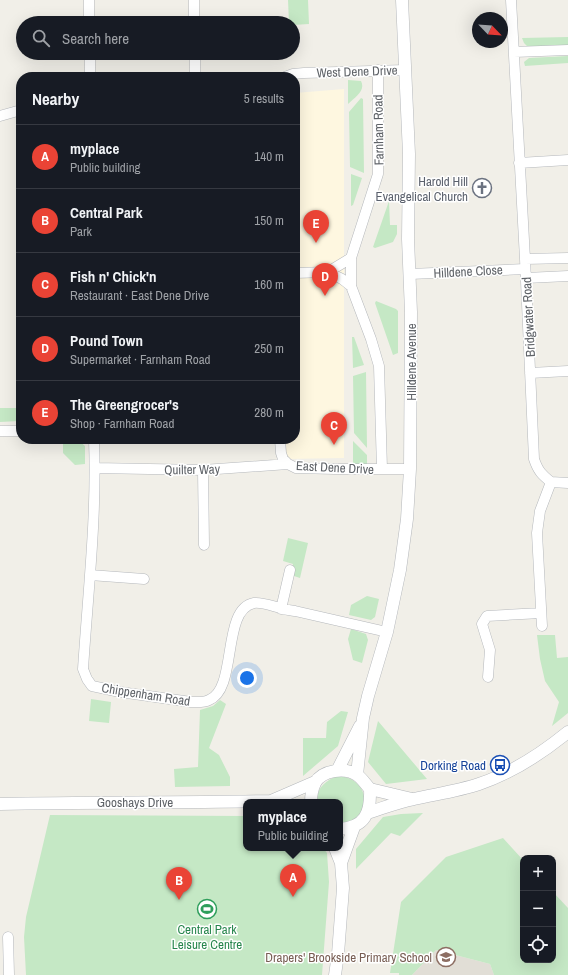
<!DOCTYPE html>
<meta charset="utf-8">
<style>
body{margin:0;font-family:"Archivo Narrow",sans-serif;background:#20242c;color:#f1f3f6}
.controls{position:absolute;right:12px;bottom:12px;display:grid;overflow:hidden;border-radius:8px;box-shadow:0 4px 16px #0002}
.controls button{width:36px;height:36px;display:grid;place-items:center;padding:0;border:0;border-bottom:1px solid #363941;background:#171b24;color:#f1f3f6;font:20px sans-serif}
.compass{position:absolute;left:472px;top:12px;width:36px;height:36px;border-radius:50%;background:#171b24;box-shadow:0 4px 16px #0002;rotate:115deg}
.you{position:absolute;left:247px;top:678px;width:14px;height:14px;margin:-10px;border:3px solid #fff;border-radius:50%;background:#1a73e8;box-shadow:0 0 0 6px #1a73e833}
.badge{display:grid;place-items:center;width:26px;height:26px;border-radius:50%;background:#ea4335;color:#fff;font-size:13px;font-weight:700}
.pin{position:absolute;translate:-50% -33px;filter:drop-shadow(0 1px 2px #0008)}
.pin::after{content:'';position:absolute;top:21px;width:14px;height:12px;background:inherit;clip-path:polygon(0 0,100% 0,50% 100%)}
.popup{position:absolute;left:243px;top:799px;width:100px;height:52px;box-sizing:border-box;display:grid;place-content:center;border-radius:8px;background:#171b24;filter:drop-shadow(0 1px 3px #0005);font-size:13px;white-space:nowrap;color:#9ea1a6}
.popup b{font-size:15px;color:#f1f3f6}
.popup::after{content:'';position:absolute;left:50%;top:100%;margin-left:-8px;border:8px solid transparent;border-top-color:#171b24}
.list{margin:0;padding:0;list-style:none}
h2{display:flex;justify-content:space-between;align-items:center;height:52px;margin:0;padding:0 16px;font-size:17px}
h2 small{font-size:13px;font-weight:400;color:#9ea1a6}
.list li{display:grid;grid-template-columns:26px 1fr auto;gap:12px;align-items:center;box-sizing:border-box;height:64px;padding:0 16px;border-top:1px solid #363941}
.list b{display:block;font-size:15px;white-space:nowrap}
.list p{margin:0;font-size:13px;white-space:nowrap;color:#9ea1a6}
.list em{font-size:13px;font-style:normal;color:#9ea1a6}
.icon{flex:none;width:22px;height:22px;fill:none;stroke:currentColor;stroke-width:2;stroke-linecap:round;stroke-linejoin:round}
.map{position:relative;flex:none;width:568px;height:975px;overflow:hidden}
.search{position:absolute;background:#171b24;box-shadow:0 4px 16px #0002;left:16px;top:16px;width:284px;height:44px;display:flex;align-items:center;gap:10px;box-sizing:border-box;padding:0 14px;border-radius:22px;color:#9ea1a6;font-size:15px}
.panel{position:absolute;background:#171b24;box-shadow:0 4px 16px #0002;left:16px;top:72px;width:284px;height:372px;border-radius:16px}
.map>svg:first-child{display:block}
</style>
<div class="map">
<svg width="568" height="975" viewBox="0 0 568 975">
<rect width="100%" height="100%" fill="#f1efe8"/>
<path fill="#fef7e0" d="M 344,89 L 344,458 L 287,459 L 285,439 L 295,439 L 295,93 Z"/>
<path fill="#e1ded6" d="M 436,950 L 490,964 L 494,975 L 412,975 Z"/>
<path fill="#c5e8c5" d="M 288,0 L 308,0 L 309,24 L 293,25 L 293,23 L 289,23 Z
M 568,37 L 568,45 L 529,48 L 524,43 L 522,38 Z
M 568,56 L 568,63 L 525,66 L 524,62 L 529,58 Z
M 348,80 L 361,81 C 366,91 355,97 348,104 Z
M 361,98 L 363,99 L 364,173 L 350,167 L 349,112 Z
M 351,174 L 362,178 L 353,205 L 351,206 Z
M 389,201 L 390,225 L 397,225 L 397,234 L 393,242 L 375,248 L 373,247 Z
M 376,301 L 396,309 L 398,311 L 398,353 L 393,355 L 375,303 Z
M 352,337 L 354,337 L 364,365 L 353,368 Z
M 366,372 L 367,448 L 354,433 L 353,376 Z
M 0,408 L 18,408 L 19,421 L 0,422 Z
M 78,440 L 85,446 L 85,464 L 75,465 L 63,453 L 63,441 Z
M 353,441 L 367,455 L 367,464 L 353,464 Z
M 288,538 L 308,543 L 300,578 L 291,575 L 293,564 L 283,561 Z
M 367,596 L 379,599 L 375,617 L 371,620 L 349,615 L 351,605 Z
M 351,629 L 366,634 L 368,640 L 362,663 L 353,660 L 348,639 Z
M 537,635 L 555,635 L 557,658 L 568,657 L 568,713 L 552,726 L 559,702 L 545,681 L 540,659 Z
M 91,699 L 111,702 L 109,723 L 89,721 Z
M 220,700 L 226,704 L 209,748 L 219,755 L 230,777 L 230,786 L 175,787 L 174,769 L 198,767 L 200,710 L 213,706 Z
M 341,711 L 348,712 L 338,746 L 303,776 L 303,738 L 326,738 L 327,722 Z
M 378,721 L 427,779 L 386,784 L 368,762 Z
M 338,776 C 372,778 374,820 340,824 L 340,802 L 317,802 C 316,788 326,780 338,776 Z
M 423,813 L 400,836 L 391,833 L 356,869 L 356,849 L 383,817 L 401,814 Z
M 50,815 L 246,816 L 246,848 L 323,848 L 327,853 L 329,882 L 322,975 L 26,975 L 24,937 L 26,917 Z
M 503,838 L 523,860 L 523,960 L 553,960 L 553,892 L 568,908 L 568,975 L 494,975 L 490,964 L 436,950 L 412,975 L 399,975 L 399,973 L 390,973 L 401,902 L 446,857 Z"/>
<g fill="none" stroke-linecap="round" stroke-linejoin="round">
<g stroke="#b5b8bc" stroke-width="11">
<path id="minor" d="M 89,0 L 89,23
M 194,0 L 194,23
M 511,0 L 525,259 L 534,459 C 538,471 542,475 551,482 L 540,511 L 537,533 L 542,626
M 514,52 L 568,50
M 90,53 L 90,77
M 195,53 L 195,77
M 378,70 L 378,174 L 351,258 L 351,286 L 371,339 L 379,366 L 382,469
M 285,77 L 293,74 L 304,73 L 405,70
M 0,116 L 21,110
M 519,163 L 568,160
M 525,259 L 568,258
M 328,272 L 351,258
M 295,273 L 328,272 L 342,279 L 351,286
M 410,274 L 525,269
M 526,278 L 568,276
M 530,373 L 568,371
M 0,431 L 21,431
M 94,439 C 97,516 88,592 83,669 L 87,679 L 92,686 L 120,692 L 191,702 C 197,702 203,703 209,700 C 238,689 221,609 254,603 C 262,602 272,606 280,608 C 285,610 290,610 295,611 C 326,618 356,625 387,632
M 280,439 L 281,453 L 283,459 L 288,464 L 296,468 L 335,469 L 410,469
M 95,468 L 203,470 L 288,464
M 203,470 L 204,545
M 551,482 L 568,483
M 90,575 L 144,579
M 281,609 L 290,570
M 488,677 L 490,650 L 482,624 L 487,616 L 541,613
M 8,937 L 9,975"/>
</g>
<g stroke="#b5b8bc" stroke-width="13">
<path id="tertiary" d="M 338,769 L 360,726
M 357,775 L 363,718 L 368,696 L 387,632 L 400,570 L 407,519 L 410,469 L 411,312 L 408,239 L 409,154 L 402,0
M 370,789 L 412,799
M 271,801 L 315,782
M 311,802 C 311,796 312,789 315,783 C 322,770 345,767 357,775 C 362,778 366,785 370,789 C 371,813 365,827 340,829
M 0,804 C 90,802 180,803 271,801 L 276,802
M 367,813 C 383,808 398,802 414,799 C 436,794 458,791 479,784 C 512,773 541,754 568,732
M 341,863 L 354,827
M 335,975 L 338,954 L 343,888 L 341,863 L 335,848"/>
</g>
<use href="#minor" stroke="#fff" stroke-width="10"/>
<use href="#tertiary" stroke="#fff" stroke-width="12"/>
</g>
<defs>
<g id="church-ring" transform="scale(1)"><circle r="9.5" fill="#fff" stroke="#6b7280" stroke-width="1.5"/><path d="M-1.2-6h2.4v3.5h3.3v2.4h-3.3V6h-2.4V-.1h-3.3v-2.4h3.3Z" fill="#6b7280"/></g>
<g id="bus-ring" transform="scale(1)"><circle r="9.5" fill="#fff" stroke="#1a4fb4" stroke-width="1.5"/><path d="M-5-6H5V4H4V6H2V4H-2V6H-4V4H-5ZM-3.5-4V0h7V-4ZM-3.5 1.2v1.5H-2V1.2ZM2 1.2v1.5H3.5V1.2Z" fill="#1a4fb4"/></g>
<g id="stadium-ring" transform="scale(1)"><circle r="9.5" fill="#fff" stroke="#2e9e5b" stroke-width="1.5"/><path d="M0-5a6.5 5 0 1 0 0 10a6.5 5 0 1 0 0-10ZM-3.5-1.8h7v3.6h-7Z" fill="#2e9e5b"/></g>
<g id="school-ring" transform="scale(1)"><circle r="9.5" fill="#fff" stroke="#8d6e63" stroke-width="1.5"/><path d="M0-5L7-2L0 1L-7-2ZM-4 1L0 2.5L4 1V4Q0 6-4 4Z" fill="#8d6e63"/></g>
</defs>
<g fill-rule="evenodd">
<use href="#church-ring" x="482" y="188"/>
<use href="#bus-ring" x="500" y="765"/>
<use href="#stadium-ring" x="207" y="909"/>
<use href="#school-ring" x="446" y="957"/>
</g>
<g text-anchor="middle" stroke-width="3" stroke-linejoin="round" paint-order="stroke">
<g font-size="13" fill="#5f6368" stroke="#fff">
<text transform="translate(357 71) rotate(-2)" y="5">West Dene Drive</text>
<text transform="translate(378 130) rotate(-91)" y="5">Farnham Road</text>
<text transform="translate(468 271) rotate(-3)" y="5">Hilldene Close</text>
<text transform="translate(528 317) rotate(-93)" y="5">Bridgwater Road</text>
<text transform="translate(411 362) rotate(-90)" y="5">Hilldene Avenue</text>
<text transform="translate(335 467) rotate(3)" y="5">East Dene Drive</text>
<text transform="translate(192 469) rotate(-1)" y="5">Quilter Way</text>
<text transform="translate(146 694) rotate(9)" y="5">Chippenham Road</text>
<text x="135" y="807">Gooshays Drive</text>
</g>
<g font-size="13" fill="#5b616d" stroke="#fff" text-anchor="end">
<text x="468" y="186">Harold Hill<tspan x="468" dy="15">Evangelical Church</tspan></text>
</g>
<g font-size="13" fill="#164399" stroke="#fff" text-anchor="end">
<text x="486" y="770">Dorking Road</text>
</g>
<g font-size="13" fill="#27864d" stroke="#fff">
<text x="207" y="934">Central Park<tspan x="207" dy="15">Leisure Centre</tspan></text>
</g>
<g font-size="13" fill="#785e54" stroke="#fff" text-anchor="end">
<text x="432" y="962">Drapers' Brookside Primary School</text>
</g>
</g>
</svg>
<div class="controls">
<button>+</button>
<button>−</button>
<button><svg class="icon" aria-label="locate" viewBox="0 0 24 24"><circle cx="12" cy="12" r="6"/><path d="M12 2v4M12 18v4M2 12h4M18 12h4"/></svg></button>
</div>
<svg class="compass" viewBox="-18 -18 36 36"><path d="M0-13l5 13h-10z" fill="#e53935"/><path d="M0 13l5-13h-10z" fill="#9ea1a6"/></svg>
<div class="you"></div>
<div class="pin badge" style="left:293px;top:897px">A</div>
<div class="popup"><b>myplace</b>Public building</div>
<div class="pin badge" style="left:179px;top:900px">B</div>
<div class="pin badge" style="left:334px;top:445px">C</div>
<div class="pin badge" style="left:325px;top:296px">D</div>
<div class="pin badge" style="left:316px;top:243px">E</div>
<div class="search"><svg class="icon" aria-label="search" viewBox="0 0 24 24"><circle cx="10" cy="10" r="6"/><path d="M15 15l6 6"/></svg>Search here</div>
<section class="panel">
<h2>Nearby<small>5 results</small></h2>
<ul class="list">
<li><span class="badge">A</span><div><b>myplace</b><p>Public building</p></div><em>140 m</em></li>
<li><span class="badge">B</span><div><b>Central Park</b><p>Park</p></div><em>150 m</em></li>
<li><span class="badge">C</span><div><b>Fish n' Chick'n</b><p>Restaurant · East Dene Drive</p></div><em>160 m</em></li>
<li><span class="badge">D</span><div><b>Pound Town</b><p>Supermarket · Farnham Road</p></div><em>250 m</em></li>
<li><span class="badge">E</span><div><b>The Greengrocer's</b><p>Shop · Farnham Road</p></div><em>280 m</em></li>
</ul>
</section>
</div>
